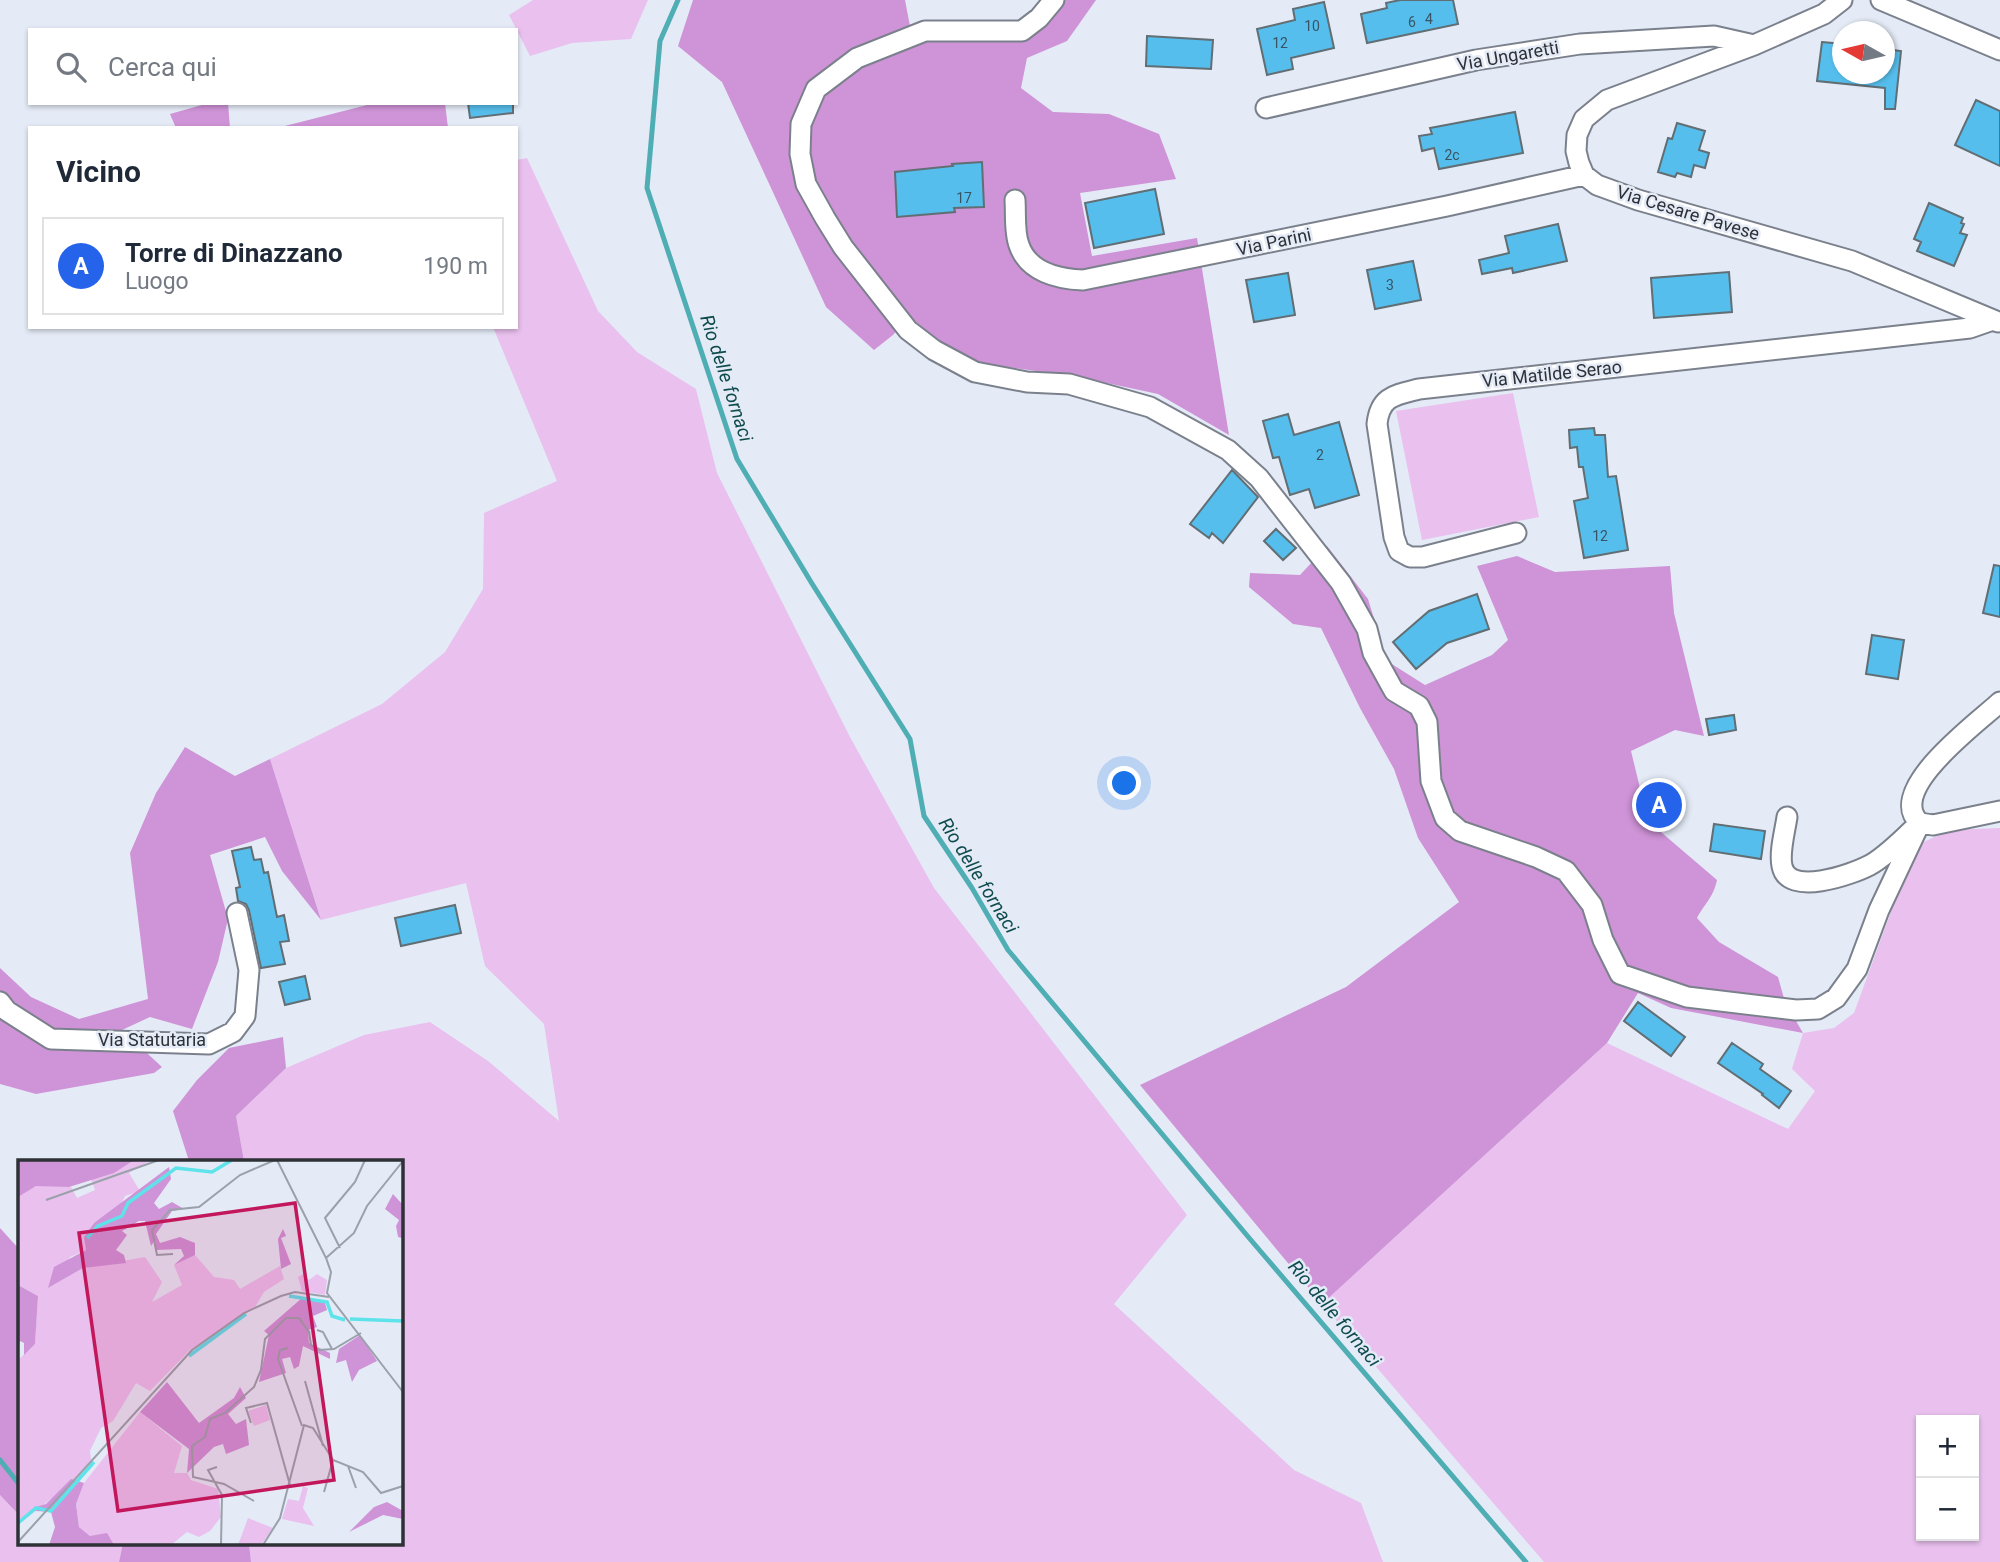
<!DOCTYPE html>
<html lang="it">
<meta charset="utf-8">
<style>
body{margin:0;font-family:Roboto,sans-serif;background:#f6f6f7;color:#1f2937}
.controls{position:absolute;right:21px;bottom:21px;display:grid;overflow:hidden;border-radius:0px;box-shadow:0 2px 5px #0004}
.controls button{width:63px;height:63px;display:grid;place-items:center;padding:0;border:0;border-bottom:2px solid #e0e1e3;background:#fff;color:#1f2937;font:35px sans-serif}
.compass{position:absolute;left:1832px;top:21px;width:63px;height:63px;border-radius:50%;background:#fff;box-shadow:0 2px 5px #0004;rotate:278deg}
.you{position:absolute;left:1125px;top:784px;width:24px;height:24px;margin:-18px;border:5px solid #fff;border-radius:50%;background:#1a73e8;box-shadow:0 0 0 10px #1a73e833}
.badge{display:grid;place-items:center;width:46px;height:46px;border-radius:50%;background:#2563eb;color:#fff;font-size:23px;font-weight:700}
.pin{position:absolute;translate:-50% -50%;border:4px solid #fff;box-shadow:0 2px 7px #0006}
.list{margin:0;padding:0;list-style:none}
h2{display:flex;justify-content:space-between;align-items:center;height:91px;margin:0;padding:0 28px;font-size:30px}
h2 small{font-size:23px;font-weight:400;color:#747a83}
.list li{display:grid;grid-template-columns:46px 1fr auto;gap:21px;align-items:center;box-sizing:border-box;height:98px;margin:0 14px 14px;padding:0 14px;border:2px solid #e0e1e3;border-radius:0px}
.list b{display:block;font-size:26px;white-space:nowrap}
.list p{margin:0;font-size:23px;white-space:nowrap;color:#747a83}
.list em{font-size:23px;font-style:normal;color:#747a83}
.icon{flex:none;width:38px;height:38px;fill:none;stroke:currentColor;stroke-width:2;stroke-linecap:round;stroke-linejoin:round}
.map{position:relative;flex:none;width:2000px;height:1562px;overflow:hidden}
.search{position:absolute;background:#fff;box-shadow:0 2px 5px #0004;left:28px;top:28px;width:490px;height:77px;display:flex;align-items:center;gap:18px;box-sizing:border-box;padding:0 24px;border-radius:0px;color:#747a83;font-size:26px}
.panel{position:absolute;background:#fff;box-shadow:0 2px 5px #0004;left:28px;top:126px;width:490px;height:203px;border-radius:0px}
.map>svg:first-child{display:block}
</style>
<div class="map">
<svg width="2000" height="1562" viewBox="0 0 2000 1562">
<rect width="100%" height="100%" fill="#e4ebf7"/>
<path fill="#e9c0ee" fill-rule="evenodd" d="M 533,0 L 648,0 L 631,39 L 572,43 L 530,56 L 509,15 Z
M 527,158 L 598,311 L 637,352 L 696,389 L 717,473 L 850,737 L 934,888 L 1187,1215 L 1114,1304 L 1294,1470 L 1361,1503 L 1383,1562 L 251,1562 L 249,1543 L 401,1543 L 401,1161 L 244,1161 L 236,1116 L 286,1068 L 364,1035 L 430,1022 L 488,1061 L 559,1121 L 544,1024 L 485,966 L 466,883 L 321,920 L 270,759 L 382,704 L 445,652 L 483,589 L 484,513 L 557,481 L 493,327 L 516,327 L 516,160 Z
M 1513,393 L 1539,517 L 1422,540 L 1396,411 Z
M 2000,828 L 2000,1562 L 1544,1562 L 1322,1304 L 1607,1043 L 1788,1129 L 1815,1091 L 1792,1069 L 1803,1033 L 1834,1028 L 1854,1013 L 1915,846 L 1950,830 ZM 1921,1420 L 1974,1420 L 1974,1536 L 1921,1536 Z
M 0,1495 L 19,1515 L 19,1543 L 123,1543 L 119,1562 L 0,1562 Z"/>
<path fill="#cf93d7" d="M 693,0 L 905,0 L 913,42 L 1006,41 L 1022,31 L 1055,0 L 1096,0 L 1067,41 L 1027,58 L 1021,88 L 1053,112 L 1109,114 L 1159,134 L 1176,179 L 1080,193 L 1092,256 L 1197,238 L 1229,435 L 1158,394 L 1074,376 L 978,363 L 939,341 L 909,316 L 893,335 L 874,350 L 826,307 L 722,82 L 678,46 Z
M 209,103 L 228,103 L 230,128 L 176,128 L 170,114 Z
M 375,103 L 445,103 L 448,128 L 277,128 Z
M 1327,546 L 1368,599 L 1387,661 L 1425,685 L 1492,655 L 1508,640 L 1477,566 L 1517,556 L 1555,572 L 1670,566 L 1674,613 L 1704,736 L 1675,730 L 1631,751 L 1648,821 L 1717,880 C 1713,898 1705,903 1697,918 L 1719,942 L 1778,977 L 1785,1002 L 1803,1033 L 1671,1008 L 1638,993 L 1607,1043 L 1322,1304 L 1140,1085 L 1346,987 L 1459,902 L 1418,838 L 1394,769 L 1360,708 L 1321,628 L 1293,624 L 1249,587 L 1250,573 L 1300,575 Z
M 185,747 L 235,776 L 270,759 L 321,920 L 282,871 L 265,837 L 210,855 L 228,919 L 218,962 L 192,1029 L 150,1017 L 122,1030 L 162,1067 L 154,1073 L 36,1094 L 0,1084 L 0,968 L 31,997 L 79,1019 L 148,999 L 130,853 L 156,793 Z
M 283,1037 L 286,1068 L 236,1116 L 244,1161 L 189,1161 L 173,1111 L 197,1080 L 229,1048 Z
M 0,1228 L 19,1249 L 19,1515 L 0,1495 Z
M 123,1543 L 249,1543 L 251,1562 L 119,1562 Z"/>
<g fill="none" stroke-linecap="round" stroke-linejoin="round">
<path stroke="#4faeb3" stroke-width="5" d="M 678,0 L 660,41 L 647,188 L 737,459 L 811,582 L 910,739 L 924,816 L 972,888 L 1008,950 L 1250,1239 L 1526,1562
M 0,1460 L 19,1484"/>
</g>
<path fill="#56beec" stroke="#616e74" stroke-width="2" d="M 1400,0 L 1453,0 L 1458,24 L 1367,43 L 1361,14 L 1387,8 L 1386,3 Z
M 1324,2 L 1334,48 L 1291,58 L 1293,69 L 1267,75 L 1257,29 L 1295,20 L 1293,9 Z
M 1147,36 L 1213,40 L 1211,69 L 1146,66 Z
M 1822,42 L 1843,44 L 1843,74 L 1885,74 L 1885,49 L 1901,51 L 1895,109 L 1885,109 L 1885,88 L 1817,81 Z
M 1976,100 L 2000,111 L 2000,166 L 1955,145 Z
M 468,103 L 513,103 L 513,113 L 470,118 Z
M 1515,112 L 1523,153 L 1439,169 L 1434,148 L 1422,151 L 1419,136 L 1432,134 L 1430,128 Z
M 1677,123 L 1705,131 L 1699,150 L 1709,153 L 1705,168 L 1694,165 L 1691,177 L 1677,173 L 1675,177 L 1658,172 L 1668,138 L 1672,139 Z
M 982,162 L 984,207 L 954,208 L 955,212 L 897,217 L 895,172 L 953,166 L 952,164 Z
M 1155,189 L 1164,234 L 1094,248 L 1085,203 Z
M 1929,203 L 1963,218 L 1961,223 L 1964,224 L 1960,233 L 1967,235 L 1954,266 L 1917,251 L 1921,242 L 1914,239 Z
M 1558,224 L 1567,261 L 1513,273 L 1512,268 L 1482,274 L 1479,260 L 1509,253 L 1505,236 Z
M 1413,261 L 1421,300 L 1375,309 L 1367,270 Z
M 1729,272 L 1732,312 L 1654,318 L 1651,278 Z
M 1288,273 L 1295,315 L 1254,322 L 1246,280 Z
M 1288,414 L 1294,435 L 1339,422 L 1359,495 L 1315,508 L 1309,489 L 1290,495 L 1279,457 L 1273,458 L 1263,421 Z
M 1594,428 L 1595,435 L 1605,435 L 1608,477 L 1616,476 L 1628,550 L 1584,558 L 1574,501 L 1588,498 L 1583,467 L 1579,467 L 1577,447 L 1570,448 L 1569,430 Z
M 1232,470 L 1258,497 L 1223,543 L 1212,533 L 1209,538 L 1190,524 Z
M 1276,529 L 1296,548 L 1283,560 L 1264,541 Z
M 1994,565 L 2000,566 L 2000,617 L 1983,613 Z
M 1477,594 L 1489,629 L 1447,643 L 1416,669 L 1393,642 L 1429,611 Z
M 1872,635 L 1904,640 L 1898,679 L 1866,674 Z
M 1734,715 L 1736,730 L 1709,735 L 1706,719 Z
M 1667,796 L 1668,813 L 1652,815 L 1650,797 Z
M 1714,824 L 1765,831 L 1761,859 L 1710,851 Z
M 251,847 L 254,860 L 261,859 L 264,873 L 268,872 L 277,917 L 284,915 L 289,941 L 280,942 L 285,964 L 261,968 L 249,910 L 246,904 L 238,901 L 236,888 L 240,887 L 232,851 Z
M 455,905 L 461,933 L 401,946 L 395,918 Z
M 305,976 L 310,999 L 285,1005 L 279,982 Z
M 1638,1002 L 1685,1037 L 1671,1056 L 1624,1021 Z
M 1732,1043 L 1763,1064 L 1760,1069 L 1791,1091 L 1779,1108 L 1762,1095 L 1763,1094 L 1718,1063 Z"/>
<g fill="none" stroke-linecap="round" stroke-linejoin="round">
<g stroke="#7b818c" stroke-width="23">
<path id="minor" d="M 1054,0 L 1039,18 L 1022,31 L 925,31 L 857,58 L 816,89 L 801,124 L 800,154 L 806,184 L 825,218 L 843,247 L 908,330 L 934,350 L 975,372 L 1027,382 L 1069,384 L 1150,407 L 1228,450 L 1259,478 L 1341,583 L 1367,629 L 1373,653 L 1394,691 L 1419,706 L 1427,722 L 1431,781 L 1445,818 L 1460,831 L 1536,857 L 1566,871 L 1592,905 L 1603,940 L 1620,974 L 1687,997 L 1796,1010 L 1818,1009 L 1836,998 L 1857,969 L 1879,910 L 1920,823 C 1883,791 1980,721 2000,702
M 1842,0 L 1824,14 L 1754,45 L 1607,100 L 1584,119 L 1577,135 L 1576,151 L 1579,163 L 1584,175 L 1597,185 L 1638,200 L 1852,261 L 1998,322
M 1881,0 L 2000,50
M 1266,108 L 1476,60 L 1580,44 L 1714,36 L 1754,45
M 1015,200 C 1016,213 1014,232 1019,245 C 1028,272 1058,279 1083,280 L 1447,206 L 1584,175
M 1516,533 L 1423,557 L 1410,557 L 1399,551 L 1394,537 L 1377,424 C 1380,396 1395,395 1419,389 L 1970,328 L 1993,320
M 1787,817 C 1785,831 1779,852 1782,866 C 1788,897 1851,875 1870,865 C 1888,855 1905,836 1920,823 L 1933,825 L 2000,811
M 0,1002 L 7,1011 L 51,1039 L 209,1044 L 233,1032 L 245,1016 L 249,970 L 237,913"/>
</g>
<use href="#minor" stroke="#fff" stroke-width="19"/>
</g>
<g text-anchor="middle" stroke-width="5" stroke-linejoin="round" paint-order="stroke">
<g font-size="14" fill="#385464">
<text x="1429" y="24">4</text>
<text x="1412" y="27">6</text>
<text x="1312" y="31">10</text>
<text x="1280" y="48">12</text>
<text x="1452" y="160">2c</text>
<text x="964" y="203">17</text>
<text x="1390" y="290">3</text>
<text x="1320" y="460">2</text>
<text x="1600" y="541">12</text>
</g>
<g font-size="18" fill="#2e3136" stroke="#e4ebf7">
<text transform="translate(1508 56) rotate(-10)" y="6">Via Ungaretti</text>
<text transform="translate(1688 213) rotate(17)" y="6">Via Cesare Pavese</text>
<text transform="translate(1274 242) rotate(-12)" y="6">Via Parini</text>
<text transform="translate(1552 374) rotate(-6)" y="6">Via Matilde Serao</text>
<text x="152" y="1046">Via Statutaria</text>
</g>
<g font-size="19" font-style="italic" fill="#0e4b4d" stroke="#e4ebf7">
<text transform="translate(727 378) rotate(72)" y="7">Rio delle fornaci</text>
<text transform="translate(979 875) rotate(58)" y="7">Rio delle fornaci</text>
<text transform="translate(1335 1313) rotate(50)" y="7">Rio delle fornaci</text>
</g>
</g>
<g transform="translate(18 1160)">
<rect width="385" height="385" fill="#e4ebf7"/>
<path d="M 133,0 L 111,13 L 122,31 L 107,36 L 102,46 L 76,63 L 66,77 L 68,90 L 52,97 L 30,128 L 65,108 L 127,97 L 144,122 L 134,142 L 164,125 L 156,105 L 177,95 L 196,117 L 216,120 L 222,129 L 262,106 L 266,119 L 246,132 L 237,147 L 172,190 L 132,231 L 118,223 L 95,261 L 83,268 L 72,291 L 73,300 L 57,320 L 0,365 L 0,200 L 17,184 L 20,136 L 0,125 L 0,37 L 17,26 L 37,26 L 53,27 L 59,38 L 77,30 L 73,19 L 113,2 ZM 285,114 L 291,120 L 299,114 L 309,120 L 307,135 L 284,131 L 280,117 ZM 248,245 L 252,260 L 236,266 L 230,251 ZM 122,252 L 164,286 L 156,313 L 169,313 L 173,320 L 200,329 L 203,357 L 192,371 L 181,377 L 169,372 L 153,385 L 96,385 L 72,376 L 61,367 L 58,344 L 66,323 ZM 285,326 L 290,328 L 285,348 L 296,366 L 264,359 L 270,339 L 281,341 ZM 230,358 L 255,368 L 243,385 L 220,385 Z" fill="#e9c0ee"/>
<path d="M 0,0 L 130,0 L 113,2 L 96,13 L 51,27 L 18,26 L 0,37 ZM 151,7 L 153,19 L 136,43 L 141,49 L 154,42 L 166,49 L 154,51 L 138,74 L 142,83 L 162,77 L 177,83 L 177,95 L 156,105 L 166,96 L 163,89 L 138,90 L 137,80 L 133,86 L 127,61 L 121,61 L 104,71 L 109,75 L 98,90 L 106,95 L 108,103 L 65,108 L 30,128 L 36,107 L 68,90 L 66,77 L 76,63 ZM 375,34 L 385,45 L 384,78 L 380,77 L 378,66 L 381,60 L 367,49 ZM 265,69 L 268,76 L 263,78 L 273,104 L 263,109 L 260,79 ZM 0,125 L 20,136 L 17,184 L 6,195 L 6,183 L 2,181 L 0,187 ZM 284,138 L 307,143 L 309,150 L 295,156 L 299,167 L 290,170 L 291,183 L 312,193 L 312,199 L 285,186 L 281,206 L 276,209 L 272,197 L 264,199 L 268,213 L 241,222 L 251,175 L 246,171 ZM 342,175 L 359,201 L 341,210 L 334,222 L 328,200 L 318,203 L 321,189 ZM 149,222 L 181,263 L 216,238 L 222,227 L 228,238 L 210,254 L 218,264 L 228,259 L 231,285 L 208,294 L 205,284 L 196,287 L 169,313 L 171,289 L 122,252 ZM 53,319 L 66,323 L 58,344 L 61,367 L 72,376 L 89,373 L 96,385 L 31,385 L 37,367 L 33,352 L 18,351 L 18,347 L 28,344 ZM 369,342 L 385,351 L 385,359 L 365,355 L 331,372 L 356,347 Z" fill="#cf93d7"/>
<path fill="none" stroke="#5de3e9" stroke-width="3.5" d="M 69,78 L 80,66 L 104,56 L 110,43 L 158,8 L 194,12 L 214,0M 271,136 L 309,142 L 314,156 L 327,160M 332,159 L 385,161M 171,196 L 228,154M 0,363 L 18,348 L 33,351 L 76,302"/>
<path fill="none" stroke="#9ba1aa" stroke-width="2" d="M 259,0 L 308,98 L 313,112 L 309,133 L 385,232M 28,40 L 141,0M 322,88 L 307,58 L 337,22 L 347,0M 155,94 L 139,95 L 134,70 L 152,50 L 181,47 L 222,15 L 257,0M 308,98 L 336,73 L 349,46 L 385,1M 299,170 L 305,172 L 314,189M 270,188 L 262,190 L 260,199 L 284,266M 287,221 L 305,286M 233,263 L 228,248 L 249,243 L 272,325M 330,306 L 338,328M 199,307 L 190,310 L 204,335 L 203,385M 306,332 L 315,300M 236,341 L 206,324 L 175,317 L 174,286 L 187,277 L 192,259 L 207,253 L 236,227 L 243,210 L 247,179 L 268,158 L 281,158 L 291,172 L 293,185 L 301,190 L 316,189 L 343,173M 0,382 L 174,190 L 226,153 L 263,136 L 277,132 L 311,137M 245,385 L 262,358 L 286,265 L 295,268 L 315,300 L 345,312 L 363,333 L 385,326"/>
<path fill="#c2185b" fill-opacity="0.15" stroke="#c2185b" stroke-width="3.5" d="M 277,43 L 316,320 L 100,351 L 61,73 Z"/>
<rect width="385" height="385" fill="none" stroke="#2e3136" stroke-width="3.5"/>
</g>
</svg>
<div class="controls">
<button>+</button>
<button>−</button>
</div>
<svg class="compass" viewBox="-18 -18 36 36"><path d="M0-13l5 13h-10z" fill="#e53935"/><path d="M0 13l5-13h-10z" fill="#747a83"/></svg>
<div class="you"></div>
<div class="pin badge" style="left:1659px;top:805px">A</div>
<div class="search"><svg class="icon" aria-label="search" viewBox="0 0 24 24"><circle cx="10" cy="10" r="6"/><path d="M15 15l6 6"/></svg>Cerca qui</div>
<section class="panel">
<h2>Vicino<small></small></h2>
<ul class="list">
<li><span class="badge">A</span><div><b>Torre di Dinazzano</b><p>Luogo</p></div><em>190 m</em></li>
</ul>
</section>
</div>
